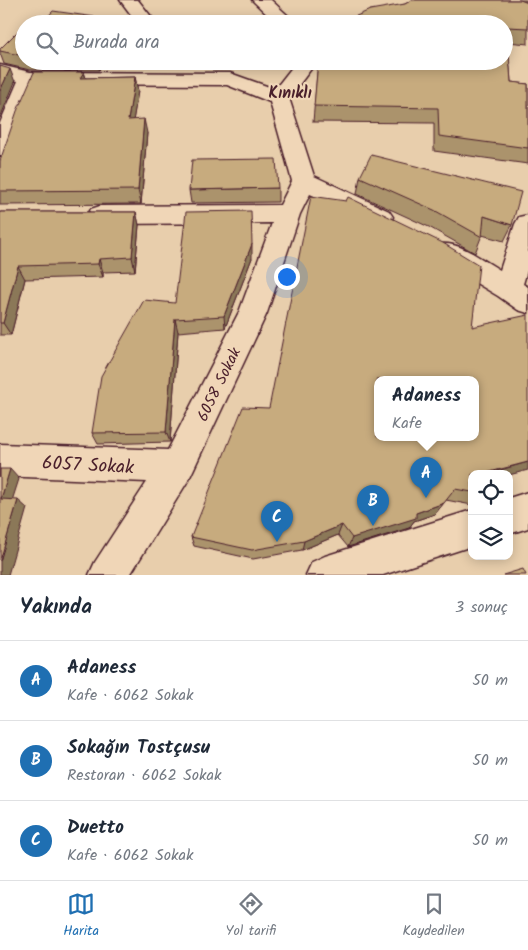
<!DOCTYPE html>
<html lang="tr">
<meta charset="utf-8">
<style>
body{margin:0;font-family:Kalam,sans-serif;background:#f6f6f7;color:#1f2937}
.controls{position:absolute;right:15px;bottom:15px;display:grid;overflow:hidden;border-radius:10px;box-shadow:0 2px 12px #0003}
.controls button{width:45px;height:45px;display:grid;place-items:center;padding:0;border:0;border-bottom:1px solid #e0e1e3;background:#fff;color:#1f2937;font:25px sans-serif}
.you{position:absolute;left:286px;top:276px;width:18px;height:18px;margin:-12px;border:4px solid #fff;border-radius:50%;background:#1a73e8;box-shadow:0 0 0 8px #1a73e833}
.badge{display:grid;place-items:center;width:32px;height:32px;border-radius:50%;background:#1f6fb2;color:#fff;font-size:16px;font-weight:700}
.pin{position:absolute;translate:-50% -41px;filter:drop-shadow(0 1px 2px #0008)}
.pin::after{content:'';position:absolute;top:26px;width:18px;height:15px;background:inherit;clip-path:polygon(0 0,100% 0,50% 100%)}
.popup{position:absolute;left:374px;top:376px;width:105px;height:65px;box-sizing:border-box;display:grid;place-content:center;border-radius:10px;background:#fff;filter:drop-shadow(0 1px 4px #0005);font-size:16px;white-space:nowrap;color:#747a83}
.popup b{font-size:19px;color:#1f2937}
.popup::after{content:'';position:absolute;left:50%;top:100%;margin-left:-10px;border:10px solid transparent;border-top-color:#fff}
.list{margin:0;padding:0;list-style:none}
h2{display:flex;justify-content:space-between;align-items:center;height:65px;margin:0;padding:0 20px;font-size:21px}
h2 small{font-size:16px;font-weight:400;color:#747a83}
.list li{display:grid;grid-template-columns:32px 1fr auto;gap:15px;align-items:center;box-sizing:border-box;height:80px;padding:0 20px;border-top:1px solid #e0e1e3}
.list b{display:block;font-size:19px;white-space:nowrap}
.list p{margin:0;font-size:16px;white-space:nowrap;color:#747a83}
.list em{font-size:16px;font-style:normal;color:#747a83}
.icon{flex:none;width:28px;height:28px;fill:none;stroke:currentColor;stroke-width:2;stroke-linecap:round;stroke-linejoin:round}
.map{position:relative;flex:none;width:528px;height:575px;overflow:hidden}
.search{position:absolute;background:#fff;box-shadow:0 2px 12px #0003;left:15px;right:15px;top:15px;height:55px;display:flex;align-items:center;gap:12px;box-sizing:border-box;padding:0 18px;border-radius:28px;color:#747a83;font-size:19px}
.sheet{height:305px;background:#fff}
nav{display:flex;justify-content:space-around;align-items:center;box-sizing:border-box;height:70px;border-top:1px solid #e0e1e3;background:#fff;font-size:14px;color:#747a83}
nav a{display:grid;justify-items:center;gap:2px}
nav .on{color:#1f6fb2}
.map>svg:first-child{display:block}
</style>
<div class="map">
<svg width="528" height="575" viewBox="0 0 528 575">
<rect width="100%" height="100%" fill="#e8ceac"/>
<filter id="ink" filterUnits="userSpaceOnUse"><feTurbulence type="fractalNoise" baseFrequency=".02" numOctaves="2"/><feDisplacementMap in="SourceGraphic" scale="10" xChannelSelector="R" yChannelSelector="G"/><feConvolveMatrix kernelMatrix="1 2 1 2 8 2 1 2 1" color-interpolation-filters="sRGB"/></filter>
<g filter="url(#ink)">
<g fill="none" stroke-linecap="round" stroke-linejoin="round">
<g stroke="#4a1f2b" stroke-width="3">
<path id="minor" d="M 120,0 L 138,0 L 157,24 L 138,24 Z
M 252,0 L 271,0 L 297,24 L 277,24 Z
M 297,61 L 317,61 L 289,98 L 314,176 L 389,211 L 393,217 L 389,223 L 380,226 L 310,194 L 300,214 L 267,313 L 189,479 L 130,575 L 89,575 L 95,562 L 147,482 L 0,476 L 0,444 L 168,450 L 239,312 L 272,223 L 100,224 L 91,221 L 88,215 L 91,209 L 100,206 L 280,205 L 292,181 L 270,102 L 227,85 L 38,84 L 11,149 L 8,154 L 0,156 L 0,123 L 18,81 L 0,77 L 0,65 L 30,72 L 230,73 L 275,89 Z
M 528,215 L 528,267 L 523,284 L 528,287 L 528,313 L 518,310 L 498,296 L 436,259 L 432,252 L 436,245 C 456,238 482,260 500,270 L 515,224 L 519,217 Z
M 528,492 L 528,528 L 509,534 L 509,498 Z
M 472,510 L 472,546 L 383,575 L 306,575 L 312,562 L 325,556 Z"/>
</g>
<use href="#minor" fill="#f0d6b7" fill-rule="evenodd"/>
</g>
<path fill="#ab936c" stroke="#4a1f2b" d="M 412,0 L 526,0 L 526,2 L 528,3 L 528,44 L 508,42 L 511,82 L 528,84 L 528,164 L 434,151 L 434,123 L 313,122 L 318,61 L 504,61 L 504,24 L 333,24 L 334,22 L 405,4 Z
M 24,25 L 24,61 L 105,61 L 99,70 L 30,70 L 4,64 L 0,53 L 0,49 Z
M 84,72 L 86,78 L 135,77 L 138,91 L 133,120 L 147,133 L 141,204 L 0,205 L 0,161 Z
M 360,177 L 512,225 L 504,241 L 482,235 L 475,253 L 429,227 L 357,194 Z
M 278,188 L 278,202 L 191,203 L 189,190 Z
M 0,212 L 136,212 L 139,225 L 135,271 L 103,272 L 103,277 L 25,279 L 11,335 L 0,335 Z
M 252,258 L 225,328 L 178,332 L 170,442 L 98,444 L 92,433 L 175,303 Z
M 472,327 L 472,505 L 446,500 L 435,514 L 414,521 L 409,528 L 348,547 L 338,535 L 302,550 L 253,559 L 194,546 L 191,537 L 269,408 Z"/>
<path fill="#8b7858" stroke="#4a1f2b" d="M 96,61 L 105,61 L 99,70 Z
M 10,69 L 15,82 L 0,118 L 0,91 Z
M 84,72 L 88,86 L 80,78 Z
M 135,77 L 138,91 L 131,134 L 128,120 Z
M 144,119 L 147,133 L 141,204 L 138,190 Z
M 136,212 L 139,225 L 135,271 L 132,257 Z
M 252,244 L 252,258 L 225,328 L 224,316 Z
M 99,259 L 103,272 L 103,277 L 98,264 Z
M 18,266 L 25,279 L 11,335 L 3,323 Z
M 175,319 L 178,332 L 170,442 L 166,432 Z
M 528,462 L 528,470 L 509,475 L 509,474 L 486,474 Z
M 10,469 L 19,479 L 10,507 L 1,499 Z
M 18,500 L 27,508 L 8,575 L 0,575 L 0,561 Z
M 444,503 L 435,514 L 414,521 L 409,528 L 348,547 L 352,538 L 416,513 Z
M 342,525 L 338,535 L 302,550 L 304,541 Z"/>
<path fill="#c7ab7e" stroke="#4a1f2b" fill-rule="evenodd" d="M 412,0 L 520,0 L 528,3 L 528,28 L 507,27 L 511,82 L 528,84 L 528,148 L 439,136 L 438,108 L 314,106 L 318,61 L 504,61 L 504,24 L 334,24 L 334,22 L 354,17 L 370,10 L 405,4 Z
M 53,11 L 95,17 L 91,21 L 110,24 L 41,24 Z
M 24,25 L 24,56 L 0,51 L 0,49 Z
M 0,66 L 10,69 L 0,91 Z
M 34,72 L 84,72 L 80,78 L 135,77 L 128,120 L 144,119 L 138,190 L 0,191 L 0,161 L 17,111 Z
M 371,155 L 521,192 L 512,225 L 484,216 L 482,237 L 434,210 L 360,177 Z
M 276,159 L 278,188 L 189,190 L 192,160 Z
M 311,196 L 346,201 L 348,197 L 443,243 L 479,265 L 472,327 L 528,315 L 528,462 L 486,473 L 486,474 L 472,474 L 472,492 L 455,489 L 444,503 L 416,513 L 416,518 L 352,538 L 342,525 L 304,541 L 252,550 L 191,537 L 243,407 L 269,408 ZM 377,379 L 475,379 L 475,437 L 377,437 Z
M 251,211 L 252,244 L 224,316 L 175,319 L 166,432 L 92,433 L 101,376 L 144,300 L 175,303 L 186,212 Z
M 0,212 L 136,212 L 132,257 L 99,259 L 98,264 L 18,266 L 3,323 L 0,323 Z
M 0,469 L 10,469 L 1,499 L 18,500 L 0,561 Z
M 523,569 L 526,575 L 503,575 Z"/>
</g>
<g text-anchor="middle" stroke-width="4.5" stroke-linejoin="round" paint-order="stroke">
<g font-size="16" font-weight="bold" fill="#4a1f2b" stroke="#f0d6b7">
<text x="290" y="98">Kınıklı</text>
</g>
<g font-size="16" fill="#4a1f2b" stroke="#f0d6b7">
<text transform="translate(218 384) rotate(-64)" y="6">6058 Sokak</text>
</g>
<g font-size="19" fill="#4a1f2b" stroke="#f0d6b7">
<text transform="translate(88 464) rotate(3)" y="7">6057 Sokak</text>
</g>
</g>
</svg>
<div class="controls">
<button><svg class="icon" aria-label="locate" viewBox="0 0 24 24"><circle cx="12" cy="12" r="6"/><path d="M12 2v4M12 18v4M2 12h4M18 12h4"/></svg></button>
<button><svg class="icon" aria-label="layers" viewBox="0 0 24 24"><path d="M12 4l9 5-9 5-9-5zM3 14l9 5 9-5"/></svg></button>
</div>
<div class="you"></div>
<div class="pin badge" style="left:426px;top:498px">A</div>
<div class="popup"><b>Adaness</b>Kafe</div>
<div class="pin badge" style="left:373px;top:526px">B</div>
<div class="pin badge" style="left:277px;top:542px">C</div>
<div class="search"><svg class="icon" aria-label="search" viewBox="0 0 24 24"><circle cx="10" cy="10" r="6"/><path d="M15 15l6 6"/></svg>Burada ara</div>
</div>
<section class="sheet">
<h2>Yakında<small>3 sonuç</small></h2>
<ul class="list">
<li><span class="badge">A</span><div><b>Adaness</b><p>Kafe · 6062 Sokak</p></div><em>50 m</em></li>
<li><span class="badge">B</span><div><b>Sokağın Tostçusu</b><p>Restoran · 6062 Sokak</p></div><em>50 m</em></li>
<li><span class="badge">C</span><div><b>Duetto</b><p>Kafe · 6062 Sokak</p></div><em>50 m</em></li>
</ul>
</section>
<nav>
<a class="on"><svg class="icon" aria-label="map" viewBox="0 0 24 24"><path d="M3 6l6-2 6 2 6-2v14l-6 2-6-2-6 2zM9 4v14M15 6v14"/></svg>Harita</a>
<a><svg class="icon" aria-label="directions" viewBox="0 0 24 24"><path d="M12 3l9 9-9 9-9-9zM9 14v-3h6M13 9l2 2-2 2"/></svg>Yol tarifi</a>
<a><svg class="icon" aria-label="saved" viewBox="0 0 24 24"><path d="M7 4h10v16l-5-4-5 4z"/></svg>Kaydedilen</a>
</nav>
